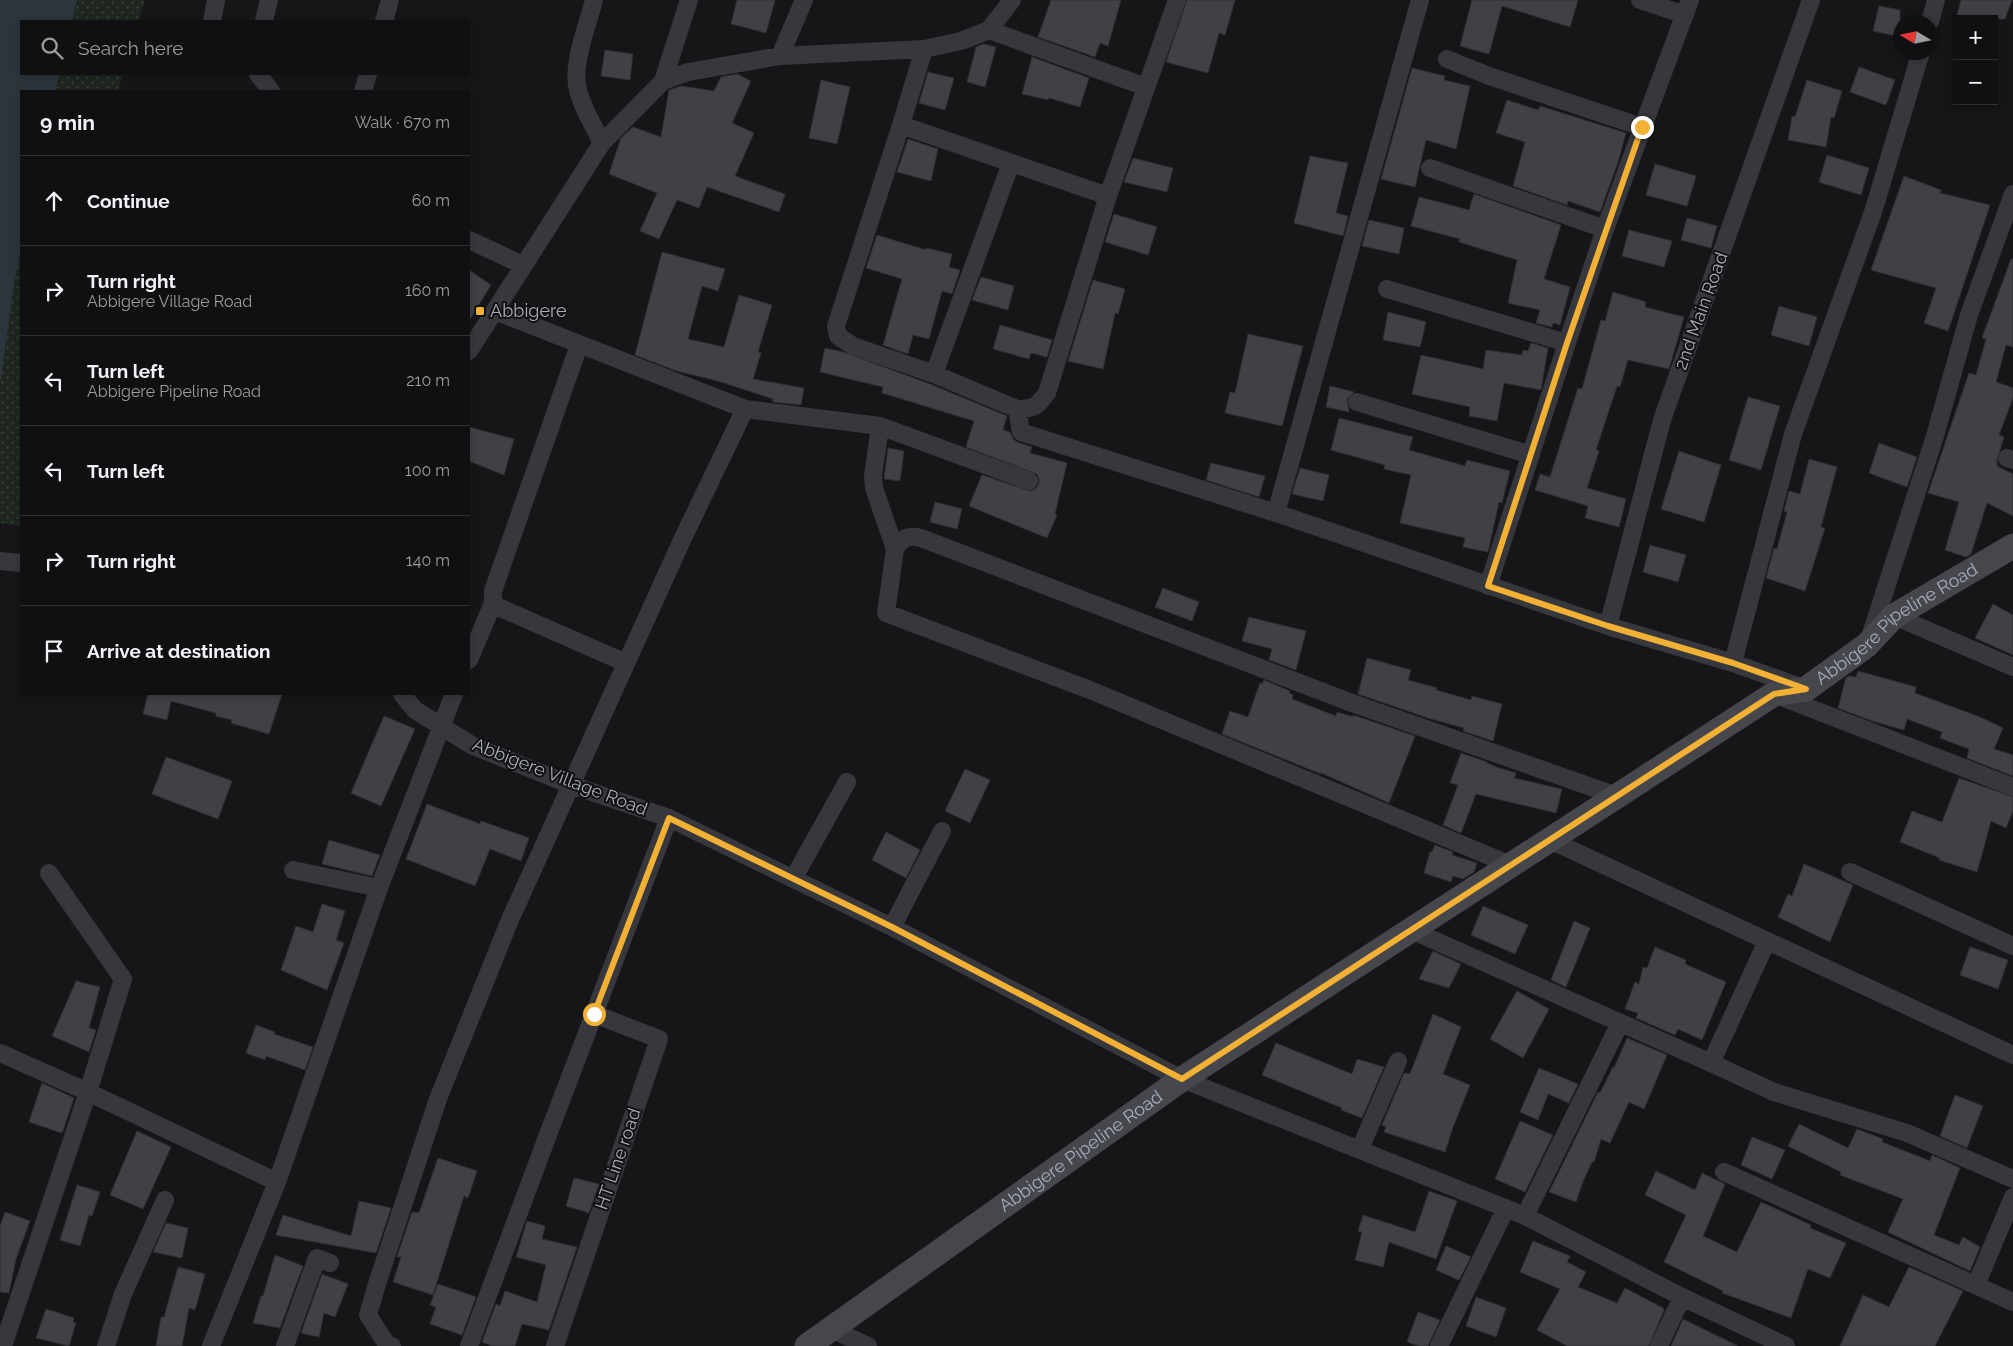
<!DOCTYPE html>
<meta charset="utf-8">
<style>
body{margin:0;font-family:Raleway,sans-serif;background:#19191b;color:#f1f3f6}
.controls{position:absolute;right:15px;top:15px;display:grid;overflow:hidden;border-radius:0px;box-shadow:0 2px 8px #0003}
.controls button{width:45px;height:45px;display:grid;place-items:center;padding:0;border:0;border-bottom:1px solid #303032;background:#101012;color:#f1f3f6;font:25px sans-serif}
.compass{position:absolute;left:1893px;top:15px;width:45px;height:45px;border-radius:50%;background:#101012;box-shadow:0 2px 8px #0003;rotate:280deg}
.stop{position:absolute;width:15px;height:15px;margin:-11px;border:4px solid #f2b134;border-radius:50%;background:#fff}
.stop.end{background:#f2b134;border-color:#fff;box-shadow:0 1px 5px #0008}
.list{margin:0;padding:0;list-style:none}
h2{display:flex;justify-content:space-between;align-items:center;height:65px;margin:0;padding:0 20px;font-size:21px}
h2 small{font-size:16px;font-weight:400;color:#9c9d9f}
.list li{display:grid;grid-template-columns:32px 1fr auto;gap:15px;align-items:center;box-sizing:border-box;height:90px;padding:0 20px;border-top:1px solid #303032}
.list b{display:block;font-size:19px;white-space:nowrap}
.list p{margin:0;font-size:16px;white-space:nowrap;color:#9c9d9f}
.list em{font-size:16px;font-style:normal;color:#9c9d9f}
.icon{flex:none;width:28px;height:28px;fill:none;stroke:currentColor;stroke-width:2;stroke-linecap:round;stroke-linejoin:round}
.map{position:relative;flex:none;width:2013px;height:1346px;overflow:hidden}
.search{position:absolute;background:#101012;box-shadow:0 2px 8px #0003;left:20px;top:20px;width:450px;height:55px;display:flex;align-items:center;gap:12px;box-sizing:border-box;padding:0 18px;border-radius:0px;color:#9c9d9f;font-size:19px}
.panel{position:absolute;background:#101012;box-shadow:0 2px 8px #0003;left:20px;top:90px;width:450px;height:605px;border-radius:0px}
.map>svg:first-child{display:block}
</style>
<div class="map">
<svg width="2013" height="1346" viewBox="0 0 2013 1346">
<defs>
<pattern id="grass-dots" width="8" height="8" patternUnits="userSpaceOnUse" patternTransform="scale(1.25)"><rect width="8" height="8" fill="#1e261f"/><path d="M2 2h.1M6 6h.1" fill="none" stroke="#3c433d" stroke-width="1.8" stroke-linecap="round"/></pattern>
</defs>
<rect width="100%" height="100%" fill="#161618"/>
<path fill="url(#grass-dots)" d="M 0,0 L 145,0 L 138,21 L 21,21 L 21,74 L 123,74 L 118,91 L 21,91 L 21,526 L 0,523 Z"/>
<path fill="#2c353c" d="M 0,0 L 77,0 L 72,21 L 21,21 L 21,74 L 59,74 L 55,91 L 21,91 L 21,249 L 14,285 L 0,386 Z"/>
<path fill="#404145" stroke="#303034" d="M 737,0 L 775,0 L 766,33 L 731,24 Z
M 1051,0 L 1121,0 L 1108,46 L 1100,43 L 1095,57 L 1038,37 Z
M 1187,0 L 1235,0 L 1225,35 L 1219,33 L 1208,73 L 1166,62 Z
M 1472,0 L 1578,0 L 1570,27 L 1502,6 L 1489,54 L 1460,46 Z
M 1961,0 L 2012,0 L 2005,19 L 1956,19 Z
M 1879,6 L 1900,10 L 1900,37 L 1873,31 Z
M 983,44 L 996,47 L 985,87 L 967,82 L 976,47 Z
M 605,50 L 633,54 L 630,80 L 601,76 Z
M 1032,57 L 1089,78 L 1080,107 L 1049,98 L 1048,100 L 1022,94 Z
M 1859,67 L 1895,80 L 1886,105 L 1850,92 Z
M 1412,68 L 1445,76 L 1444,80 L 1470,86 L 1456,149 L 1426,140 L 1415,187 L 1381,179 Z
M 928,72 L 954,78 L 945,110 L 919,103 Z
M 737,74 L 751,81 L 732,123 L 754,133 L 735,176 L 785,194 L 779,212 L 707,187 L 699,208 L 677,200 L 659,239 L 640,231 L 657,193 L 609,174 L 621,138 L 633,127 L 661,137 L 669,90 L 681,86 L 714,91 L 721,77 Z
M 821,80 L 850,87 L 837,144 L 809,138 Z
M 1807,80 L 1842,91 L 1834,118 L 1831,117 L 1826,147 L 1788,140 L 1792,116 L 1795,117 Z
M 1507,100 L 1538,110 L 1540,106 L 1626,133 L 1618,162 L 1600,212 L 1568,201 L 1567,205 L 1513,186 L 1525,142 L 1496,133 Z
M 908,139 L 938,149 L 931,181 L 897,172 Z
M 1827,155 L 1869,168 L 1861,195 L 1819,182 Z
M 1310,156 L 1348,163 L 1336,213 L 1348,216 L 1343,236 L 1294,223 Z
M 1133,158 L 1173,168 L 1167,192 L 1124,182 Z
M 1655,164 L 1696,176 L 1687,206 L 1646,195 Z
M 1904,176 L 1941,190 L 1940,193 L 1990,205 L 1948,331 L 1924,323 L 1936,288 L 1871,270 Z
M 1474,194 L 1561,225 L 1544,279 L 1570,287 L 1560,325 L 1553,323 L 1552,327 L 1536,323 L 1540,310 L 1508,303 L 1517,260 L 1459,242 L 1460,239 L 1411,226 L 1419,197 L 1469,210 Z
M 1114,214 L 1157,227 L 1148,255 L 1105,242 Z
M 1687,218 L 1717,226 L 1711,248 L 1681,240 Z
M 1369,220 L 1404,228 L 1399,254 L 1362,246 Z
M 1629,230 L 1672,241 L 1664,267 L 1622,256 Z
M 877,235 L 926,250 L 926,248 L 952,254 L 949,267 L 960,270 L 952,294 L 942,291 L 929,339 L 913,335 L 908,354 L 883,345 L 902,279 L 866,268 Z
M 662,252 L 725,269 L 718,291 L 702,286 L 688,339 L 724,347 L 739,295 L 772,305 L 758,352 L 761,353 L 753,379 L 804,388 L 801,405 L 773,402 L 773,399 L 718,381 L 677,371 L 635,355 Z
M 2011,259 L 2013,259 L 2013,347 L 2006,345 L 1996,382 L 2013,388 L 2013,398 L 1999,435 L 2004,437 L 1997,460 L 1997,466 L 2013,474 L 2013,516 L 1987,503 L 1971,554 L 1966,557 L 1945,550 L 1959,502 L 1928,493 L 1969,373 L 1976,375 L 1986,339 L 1982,338 Z
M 469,270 L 491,285 L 469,321 Z
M 981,277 L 1014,286 L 1008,310 L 972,300 Z
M 1093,280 L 1125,289 L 1118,314 L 1115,313 L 1103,369 L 1068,361 Z
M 1613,292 L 1646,302 L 1645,307 L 1684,317 L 1669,369 L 1628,360 L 1620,387 L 1617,386 L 1596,450 L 1599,451 L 1587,488 L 1626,499 L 1619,527 L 1585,518 L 1588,506 L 1535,490 L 1540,474 L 1550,477 L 1578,388 L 1582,389 L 1601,320 L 1605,321 Z
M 1779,306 L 1817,317 L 1809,346 L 1771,335 Z
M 1388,312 L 1426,322 L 1420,347 L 1383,340 Z
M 1000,325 L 1052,340 L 1047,357 L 1031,353 L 1029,359 L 993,349 Z
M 1248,334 L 1303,346 L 1282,426 L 1225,413 L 1230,392 L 1235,393 Z
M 1531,343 L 1548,348 L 1541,390 L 1504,383 L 1497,421 L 1469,416 L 1470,407 L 1412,394 L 1421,355 L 1483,369 L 1486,350 L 1522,355 L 1523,350 L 1528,351 Z
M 825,348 L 843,352 L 930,384 L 1007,416 L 1003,430 L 1010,432 L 1013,439 L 1017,442 L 1032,447 L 1030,453 L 1067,463 L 1055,514 L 1057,515 L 1047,538 L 969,506 L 982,475 L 1030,491 L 1035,489 L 1039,484 L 1039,479 L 1037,474 L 966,447 L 974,421 L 882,393 L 883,387 L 820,372 Z
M 1330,386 L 1354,392 L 1347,399 L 1349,412 L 1326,407 Z
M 1748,397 L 1780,406 L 1761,470 L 1729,460 Z
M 1339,418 L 1413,437 L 1409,450 L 1465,466 L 1467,460 L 1510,471 L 1502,503 L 1499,502 L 1488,552 L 1463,547 L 1465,538 L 1400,523 L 1411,475 L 1384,469 L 1385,465 L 1331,450 Z
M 469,427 L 514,439 L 504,475 L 469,461 Z
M 1879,443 L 1917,457 L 1907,487 L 1869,473 Z
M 888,448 L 904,451 L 900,481 L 884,479 Z
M 1679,451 L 1721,465 L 1704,522 L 1661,509 Z
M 1809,459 L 1837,467 L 1821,527 L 1825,528 L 1805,591 L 1766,578 L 1774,548 L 1777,549 L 1787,512 L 1784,511 L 1789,491 L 1800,494 Z
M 1211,463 L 1265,476 L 1259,497 L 1206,480 Z
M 1300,468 L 1329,475 L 1323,501 L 1292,494 Z
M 935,502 L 962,509 L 957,529 L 930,522 Z
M 1650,545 L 1686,555 L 1678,582 L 1643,572 Z
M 1163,588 L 1199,602 L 1192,621 L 1155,607 Z
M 1993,604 L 2013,615 L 2013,655 L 1975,638 Z
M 1249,617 L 1306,631 L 1296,670 L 1269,660 L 1272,649 L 1242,641 Z
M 1367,658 L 1411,670 L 1408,680 L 1437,688 L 1436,690 L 1471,700 L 1472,696 L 1502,704 L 1493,741 L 1463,731 L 1464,728 L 1428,718 L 1358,694 Z
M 1858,671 L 1916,687 L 1915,693 L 1980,717 L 2003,728 L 1994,749 L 2013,755 L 2013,776 L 1967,758 L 1969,749 L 1940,738 L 1942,732 L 1907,719 L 1904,730 L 1872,721 L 1838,708 L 1846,678 L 1849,676 L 1856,677 Z
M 1264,680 L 1290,691 L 1289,693 L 1293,695 L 1292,699 L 1336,716 L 1337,712 L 1353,717 L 1353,715 L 1415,736 L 1389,803 L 1321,773 L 1321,774 L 1222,734 L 1230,711 L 1248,717 L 1260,683 L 1262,684 Z
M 148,694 L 282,694 L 269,734 L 231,723 L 232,720 L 216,716 L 216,713 L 171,701 L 167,720 L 143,714 Z
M 384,716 L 415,729 L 381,806 L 351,793 Z
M 1461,753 L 1487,762 L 1487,763 L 1496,767 L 1516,773 L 1514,778 L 1562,789 L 1556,813 L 1476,794 L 1461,833 L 1443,825 L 1458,785 L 1450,783 Z
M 166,757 L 232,781 L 218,819 L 152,794 Z
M 965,769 L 990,780 L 970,823 L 945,811 Z
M 1959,778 L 2013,797 L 2013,811 L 2006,828 L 1991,821 L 1977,872 L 1939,860 L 1940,858 L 1900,842 L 1912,811 L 1942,822 Z
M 427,804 L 480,824 L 481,821 L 529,838 L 521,861 L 490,849 L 475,886 L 406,859 Z
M 886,832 L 920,850 L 906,878 L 872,860 Z
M 329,840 L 380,855 L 372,876 L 322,864 Z
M 1435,845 L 1453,852 L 1452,855 L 1477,863 L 1474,872 L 1463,879 L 1453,876 L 1451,882 L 1424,873 L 1430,852 L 1432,852 Z
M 1804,864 L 1853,885 L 1830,942 L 1778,917 L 1788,894 L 1792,896 Z
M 322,904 L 345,911 L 336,940 L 344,943 L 327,990 L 281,970 L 296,926 L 313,932 Z
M 1483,906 L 1528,925 L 1515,954 L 1471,935 Z
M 1574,921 L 1590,928 L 1566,987 L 1551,980 Z
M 1655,947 L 1686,960 L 1685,964 L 1726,982 L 1702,1040 L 1678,1029 L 1675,1035 L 1636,1018 L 1638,1013 L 1625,1009 L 1635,982 L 1639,984 L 1643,967 L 1647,968 Z
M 1970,947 L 2008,960 L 1998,989 L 1960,975 Z
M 1433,951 L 1461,964 L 1449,988 L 1419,979 Z
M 76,981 L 100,987 L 89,1028 L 96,1030 L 89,1052 L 52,1036 Z
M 1517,991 L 1549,1009 L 1523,1058 L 1490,1039 Z
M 1433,1014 L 1461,1027 L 1443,1074 L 1470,1085 L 1453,1127 L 1445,1152 L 1384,1132 L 1386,1127 L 1382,1125 L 1404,1073 L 1410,1074 Z
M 256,1025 L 275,1032 L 274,1034 L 313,1047 L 305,1070 L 266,1056 L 265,1060 L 246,1053 Z
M 1627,1038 L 1667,1055 L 1644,1109 L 1629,1102 L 1610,1143 L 1601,1139 L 1594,1162 L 1592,1162 L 1584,1179 L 1576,1202 L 1549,1192 L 1598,1092 L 1600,1093 L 1613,1067 L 1614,1068 Z
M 1276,1043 L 1352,1074 L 1357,1059 L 1384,1067 L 1362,1118 L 1341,1110 L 1342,1108 L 1262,1075 Z
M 1539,1068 L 1578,1084 L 1569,1103 L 1548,1094 L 1538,1120 L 1520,1112 Z
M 42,1083 L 74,1098 L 62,1133 L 29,1122 Z
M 1955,1095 L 1983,1106 L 1967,1148 L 1940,1136 Z
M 1520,1121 L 1553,1135 L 1525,1192 L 1495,1179 Z
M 1799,1124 L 1848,1148 L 1857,1129 L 1883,1139 L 1882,1142 L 1930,1161 L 1932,1155 L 1960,1168 L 1934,1235 L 1959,1245 L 1963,1237 L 1980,1247 L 1970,1271 L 1888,1232 L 1903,1199 L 1840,1175 L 1841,1172 L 1788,1146 Z
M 137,1131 L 171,1147 L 143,1209 L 110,1195 Z
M 1752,1137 L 1785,1150 L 1772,1179 L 1741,1165 Z
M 438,1158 L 477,1171 L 468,1198 L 464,1196 L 433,1295 L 393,1282 L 401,1257 L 397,1257 L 412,1212 L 419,1213 Z
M 1656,1171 L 1695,1190 L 1702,1173 L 1725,1184 L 1703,1236 L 1737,1252 L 1761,1202 L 1811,1225 L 1810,1228 L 1846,1243 L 1830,1278 L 1808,1269 L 1791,1318 L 1722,1293 L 1723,1291 L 1664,1262 L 1686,1215 L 1645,1195 Z
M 574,1178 L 599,1184 L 589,1213 L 566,1206 Z
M 77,1185 L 100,1192 L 92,1216 L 89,1215 L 80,1246 L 60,1240 Z
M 1429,1191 L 1457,1201 L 1436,1259 L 1389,1242 L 1383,1267 L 1355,1260 L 1362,1232 L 1358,1231 L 1363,1215 L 1415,1232 Z
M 359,1201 L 391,1208 L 376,1253 L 276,1235 L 283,1215 L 351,1236 Z
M 5,1212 L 30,1221 L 16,1259 L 9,1293 L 0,1292 L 0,1226 Z
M 527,1221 L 545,1226 L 542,1239 L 577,1247 L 549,1330 L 522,1324 L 515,1346 L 492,1346 L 482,1342 L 496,1304 L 500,1306 L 505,1291 L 537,1302 L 546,1265 L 516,1257 Z
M 166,1223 L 188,1228 L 182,1258 L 153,1252 Z
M 1533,1241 L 1570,1256 L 1567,1262 L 1586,1272 L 1578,1287 L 1617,1303 L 1625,1288 L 1663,1308 L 1664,1310 L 1649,1346 L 1567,1346 L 1537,1330 L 1560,1289 L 1520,1272 Z
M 1446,1246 L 1471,1257 L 1459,1280 L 1436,1270 Z
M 275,1255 L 303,1266 L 280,1328 L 253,1323 L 261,1296 L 263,1296 Z
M 178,1267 L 205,1274 L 195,1310 L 189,1308 L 182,1346 L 156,1346 L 161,1317 L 164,1317 Z
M 1909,1267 L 1963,1291 L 1935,1346 L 1840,1346 L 1863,1295 L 1889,1307 Z
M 322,1274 L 348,1284 L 335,1317 L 324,1313 L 319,1337 L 301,1333 Z
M 438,1284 L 476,1297 L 462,1335 L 430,1324 L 436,1307 L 430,1305 Z
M 1476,1297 L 1506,1308 L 1496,1337 L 1466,1326 Z
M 46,1309 L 74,1318 L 73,1322 L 76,1323 L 69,1346 L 36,1338 Z
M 1418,1312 L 1440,1320 L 1428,1346 L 1419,1346 L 1407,1342 Z
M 1683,1319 L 1738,1346 L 1671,1346 Z"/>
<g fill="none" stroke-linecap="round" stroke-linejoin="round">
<path stroke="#37383d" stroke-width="18" d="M 594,0 C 588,25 571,65 578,90 C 582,108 594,126 602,143
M 1640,0 L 1685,15
M 212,21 L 216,0
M 264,21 L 269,0
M 384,21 L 390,0
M 1930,22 L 1936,0
M 989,30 L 1146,87
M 924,49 L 901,125 L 836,326 L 838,336 L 853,346 L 934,374 L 1017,409 C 1035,409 1037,406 1047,393 L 1108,196 L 1177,0
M 780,56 L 804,0
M 1447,59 L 1489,76 L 1642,127
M 258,74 L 271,91
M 663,81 L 689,0
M 363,91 L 368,74
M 901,125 L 1108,196
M 1430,168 L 1605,229 L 1567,343 L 1488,586
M 1605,229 L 1690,0
M 469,240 L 523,265
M 1387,289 L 1567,343
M 579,345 L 493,591 L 493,603 L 496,606 L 626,663
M 469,351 L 602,143 L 663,81 L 688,72 L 780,56 L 924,49 L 961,41 L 989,30 L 1012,0
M 934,374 L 1011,163
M 1357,402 L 1531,455
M 745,409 L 880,426 L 1029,481
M 1017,409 L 1021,432 L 1276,513 L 1608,626 L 1733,663 L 1803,688
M 880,426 L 873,476 L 874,488 L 895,549
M 2007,458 L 2013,460
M 1276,513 L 1420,0
M 0,561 L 21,563
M 1894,616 L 2013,667
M 1608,626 L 1662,420 L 1811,0
M 1869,640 L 1935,436 L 1969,315 L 2013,194
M 469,660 L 493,603
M 1733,663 L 1793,434 L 1873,212 L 1921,52
M 402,694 L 415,710 L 473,746 L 571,785 L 669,818 L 892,927 L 1182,1079 L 1525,1216 L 1682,1297 L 1786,1346
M 1774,694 L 2013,787
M 1550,840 L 2013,1055
M 1511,865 L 1090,690 L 886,613 L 895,549 C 903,537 908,535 921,538 L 1352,703 L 1617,796
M 293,870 L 379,888
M 1850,872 L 2013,946
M 793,879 L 847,782
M 892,927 L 942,831
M 1411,930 L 1711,1063 L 1774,1092 L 1907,1133 L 2013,1179
M 0,1053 L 88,1092 L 277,1182
M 1711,1063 L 1767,941
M 1360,1149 L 1398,1061
M 1724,1172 L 2013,1302
M 1525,1216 L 1620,1023
M 1976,1285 L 2013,1197
M 831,1329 L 868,1346
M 3,1346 L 88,1092 L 123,979 L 49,873
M 106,1346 L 123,1294 L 165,1200
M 211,1346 L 277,1182 L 379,888 L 454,694
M 285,1346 L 317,1258 L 330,1263
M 392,1346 L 386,1343 L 368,1315 L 377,1284 L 438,1099 L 509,922 L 682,540 L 745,409 L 495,311
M 469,1346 L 549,1132 L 669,818
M 555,1346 L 659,1039 L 594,1014
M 1439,1346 L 1506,1208
M 1659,1346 L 1682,1297"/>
<path stroke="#45474d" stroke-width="25" id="s1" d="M 807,1346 L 1182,1079 L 1774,694 L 1806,689 L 1867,645 L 1894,616 L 2013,546"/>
</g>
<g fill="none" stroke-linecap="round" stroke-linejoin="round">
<path stroke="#f2b134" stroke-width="6" d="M 594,1014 L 669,818 L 892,927 L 1182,1079 L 1774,694 L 1806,689 L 1733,663 L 1608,626 L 1488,586 L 1567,343 L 1642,127"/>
</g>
<rect fill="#f2b134" stroke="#111113" stroke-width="2" x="475" y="306" width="10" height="10" rx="2.5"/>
<g text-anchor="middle" stroke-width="4" stroke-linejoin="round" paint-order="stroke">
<g font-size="18" fill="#a8adb8" stroke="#111113" text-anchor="start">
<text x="490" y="317">Abbigere</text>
</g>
<g font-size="18" fill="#a8adb8" stroke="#111113">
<text transform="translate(1701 311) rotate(-70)" y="6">2nd Main Road</text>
<text dy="6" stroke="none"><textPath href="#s1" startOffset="1311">Abbigere Pipeline Road</textPath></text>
<text transform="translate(560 777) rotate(21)" y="6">Abbigere Village Road</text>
<text dy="6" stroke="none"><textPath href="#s1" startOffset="336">Abbigere Pipeline Road</textPath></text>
<text transform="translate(618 1159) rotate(-71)" y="6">HT Line road</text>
</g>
</g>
</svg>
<div class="controls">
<button>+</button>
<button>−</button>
</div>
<svg class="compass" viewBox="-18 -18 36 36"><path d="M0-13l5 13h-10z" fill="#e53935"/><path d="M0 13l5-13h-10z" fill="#9c9d9f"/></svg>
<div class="stop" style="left:594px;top:1014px"></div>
<div class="stop end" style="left:1642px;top:127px"></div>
<div class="search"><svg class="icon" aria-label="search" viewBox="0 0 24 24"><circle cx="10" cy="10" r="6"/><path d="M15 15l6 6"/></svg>Search here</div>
<section class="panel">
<h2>9 min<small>Walk · 670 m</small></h2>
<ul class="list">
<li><svg class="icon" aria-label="ahead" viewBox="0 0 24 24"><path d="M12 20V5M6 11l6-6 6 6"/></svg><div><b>Continue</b></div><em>60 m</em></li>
<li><svg class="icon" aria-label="right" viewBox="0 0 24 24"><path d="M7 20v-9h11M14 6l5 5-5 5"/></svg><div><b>Turn right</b><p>Abbigere Village Road</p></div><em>160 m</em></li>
<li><svg class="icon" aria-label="left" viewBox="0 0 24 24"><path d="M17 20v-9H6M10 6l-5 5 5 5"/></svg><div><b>Turn left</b><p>Abbigere Pipeline Road</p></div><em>210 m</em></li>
<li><svg class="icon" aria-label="left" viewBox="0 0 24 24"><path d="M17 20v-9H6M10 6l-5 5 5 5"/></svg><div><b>Turn left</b></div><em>100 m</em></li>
<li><svg class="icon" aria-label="right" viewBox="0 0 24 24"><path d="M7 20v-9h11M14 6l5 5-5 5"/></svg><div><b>Turn right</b></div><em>140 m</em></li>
<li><svg class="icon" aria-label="arrive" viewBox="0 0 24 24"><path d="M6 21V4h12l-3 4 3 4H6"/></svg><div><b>Arrive at destination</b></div></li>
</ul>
</section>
</div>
